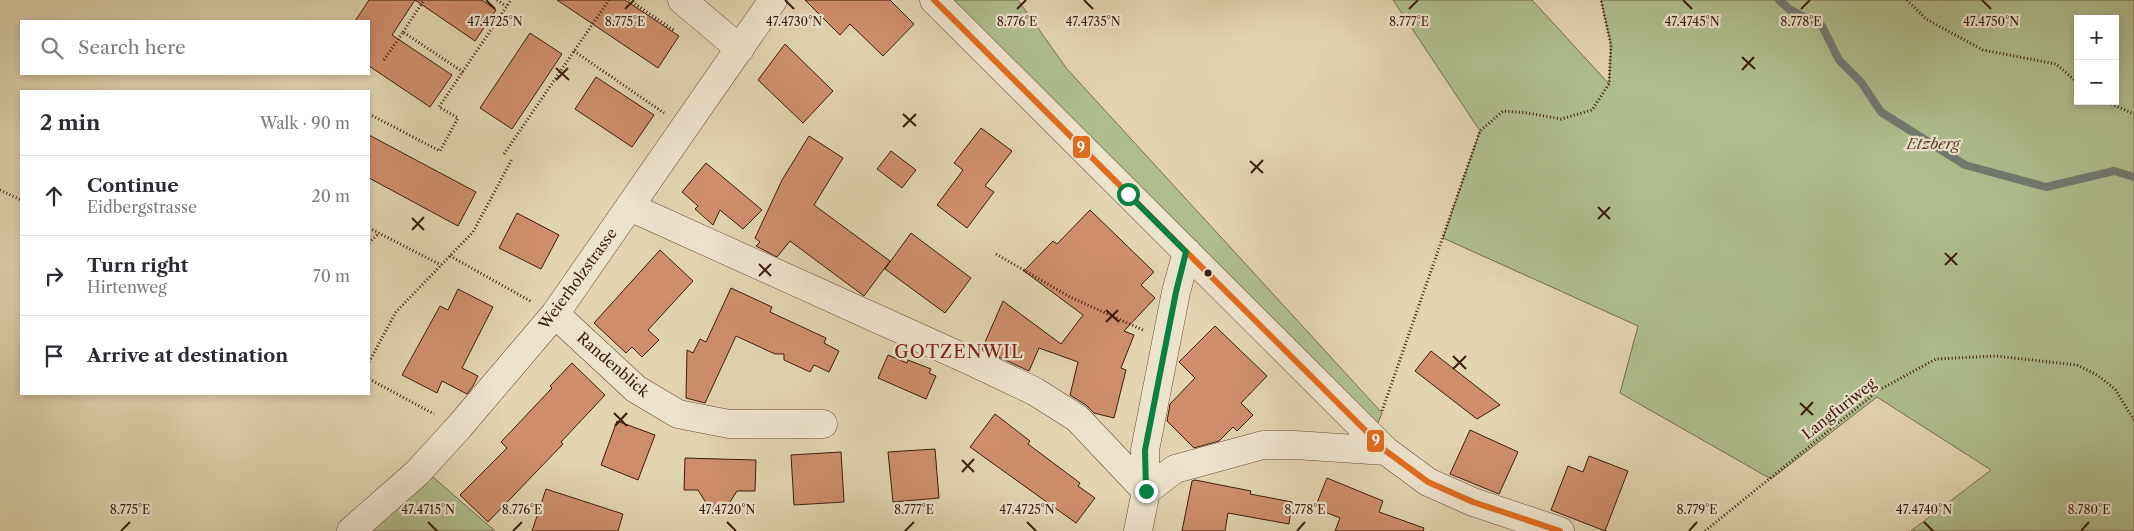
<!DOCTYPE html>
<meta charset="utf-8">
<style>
body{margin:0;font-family:"Libre Caslon Text",serif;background:#f2f2f3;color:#2b2b33}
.controls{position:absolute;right:15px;top:15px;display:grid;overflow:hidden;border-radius:0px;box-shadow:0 2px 8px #0003}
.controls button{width:45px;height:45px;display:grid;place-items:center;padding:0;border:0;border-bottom:1px solid #e1e1e2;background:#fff;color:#2b2b33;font:25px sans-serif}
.stop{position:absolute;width:15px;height:15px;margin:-11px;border:4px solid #0b8043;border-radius:50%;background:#fff}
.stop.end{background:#0b8043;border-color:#fff;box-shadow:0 1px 5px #0008}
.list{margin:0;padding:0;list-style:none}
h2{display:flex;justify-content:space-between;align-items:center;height:65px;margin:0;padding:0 20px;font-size:21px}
h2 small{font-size:16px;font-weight:400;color:#7c7c81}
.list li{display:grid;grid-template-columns:32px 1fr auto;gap:15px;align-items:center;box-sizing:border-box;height:80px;padding:0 20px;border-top:1px solid #e1e1e2}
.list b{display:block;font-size:19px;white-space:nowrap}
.list p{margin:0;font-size:16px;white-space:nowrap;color:#7c7c81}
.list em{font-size:16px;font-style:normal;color:#7c7c81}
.icon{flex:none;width:28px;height:28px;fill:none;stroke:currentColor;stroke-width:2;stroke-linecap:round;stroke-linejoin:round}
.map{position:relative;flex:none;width:2134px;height:531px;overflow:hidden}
.search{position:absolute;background:#fff;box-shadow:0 2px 8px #0003;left:20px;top:20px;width:350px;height:55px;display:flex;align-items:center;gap:12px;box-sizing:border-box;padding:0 18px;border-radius:0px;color:#7c7c81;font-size:19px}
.panel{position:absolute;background:#fff;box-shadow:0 2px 8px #0003;left:20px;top:90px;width:350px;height:305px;border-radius:0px}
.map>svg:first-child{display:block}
</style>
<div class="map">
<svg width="2134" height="531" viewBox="0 0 2134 531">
<rect width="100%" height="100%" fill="#e1d4af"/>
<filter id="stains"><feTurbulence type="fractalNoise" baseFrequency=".004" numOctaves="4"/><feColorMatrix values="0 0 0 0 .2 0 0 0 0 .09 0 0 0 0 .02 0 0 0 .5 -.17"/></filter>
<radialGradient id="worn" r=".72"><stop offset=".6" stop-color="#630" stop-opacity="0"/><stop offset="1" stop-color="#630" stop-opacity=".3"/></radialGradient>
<path fill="#afbd8d" stroke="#766c4e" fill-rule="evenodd" d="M 934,0 L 1018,0 L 1067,69 L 1382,413 L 1372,437 Z
M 1393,0 L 1532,0 L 1609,84 L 1611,45 L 1601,0 L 2134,0 L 2134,531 L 1911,531 L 1991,470 L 1877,397 L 1771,479 L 1620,393 L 1638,326 L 1443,238 L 1480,131 ZM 2078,19 L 2115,19 L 2115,101 L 2078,101 Z
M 433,477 L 495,531 L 366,531 Z"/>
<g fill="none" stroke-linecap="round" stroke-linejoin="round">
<path stroke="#727970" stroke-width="8" d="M 1779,0 L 1789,9 L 1822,26 L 1839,60 L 1861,82 L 1881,112 L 1965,165 L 2046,187 L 2114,171 L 2134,177"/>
</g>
<path fill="#ce8e6c" stroke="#3d1c0e" d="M 369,0 L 415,0 L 392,35 L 452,75 L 430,107 L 369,66 L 369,21 L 355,21 Z
M 415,0 L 482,0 L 496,10 L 475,41 Z
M 557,0 L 625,0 L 679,36 L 658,68 Z
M 805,0 L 890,0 L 914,24 L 883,56 L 850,24 L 840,35 Z
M 530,33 L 562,54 L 512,129 L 480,108 Z
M 785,44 L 833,91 L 803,123 L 758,80 Z
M 596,77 L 654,115 L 632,147 L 575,109 Z
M 981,128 L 1012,151 L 985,186 L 994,192 L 967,228 L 937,205 L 963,170 L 954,163 Z
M 369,135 L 476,192 L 458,226 L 369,178 Z
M 809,136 L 843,158 L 814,205 L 890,261 L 864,296 L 790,241 L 777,257 L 756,246 L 760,242 L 755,238 L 782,180 Z
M 891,151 L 916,170 L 902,188 L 877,169 Z
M 706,163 L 762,210 L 743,229 L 720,210 L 713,225 L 695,209 L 698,206 L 682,192 Z
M 1090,210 L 1154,272 L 1141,285 L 1155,298 L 1124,331 L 1134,335 L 1121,368 L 1126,370 L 1114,418 L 1094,413 L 1086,405 L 1070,395 L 1078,362 L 1039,348 L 1029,371 L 982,349 L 1003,301 L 1061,344 L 1083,315 L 1024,271 L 1053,241 L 1057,244 Z
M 517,213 L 559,235 L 541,269 L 499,248 Z
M 911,233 L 971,278 L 945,313 L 885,269 Z
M 660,250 L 693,281 L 648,330 L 659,340 L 642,357 L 632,347 L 626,353 L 594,323 Z
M 731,288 L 772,307 L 770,312 L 826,338 L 824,343 L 839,351 L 829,372 L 814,365 L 810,372 L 784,360 L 784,354 L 775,354 L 736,336 L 705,403 L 686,398 L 687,350 L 693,353 L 700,339 L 706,342 Z
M 458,289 L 493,307 L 462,368 L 478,376 L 473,386 L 467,394 L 442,381 L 437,393 L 402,375 L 440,306 L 448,310 Z
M 1215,326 L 1267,376 L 1241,403 L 1253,415 L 1237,431 L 1233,427 L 1219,441 L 1194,448 L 1167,421 L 1170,404 L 1195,378 L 1179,362 Z
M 1431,351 L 1500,405 L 1477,419 L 1415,371 Z
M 888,355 L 907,363 L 908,360 L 931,369 L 929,373 L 936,376 L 926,399 L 878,378 Z
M 572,363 L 605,395 L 561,442 L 563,444 L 488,522 L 460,495 L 507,448 L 501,442 L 552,388 L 550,386 Z
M 995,414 L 1030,441 L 1028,444 L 1080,483 L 1078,486 L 1095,498 L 1076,523 L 970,447 Z
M 617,421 L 655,435 L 638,480 L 601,465 Z
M 1470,430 L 1518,452 L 1499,494 L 1450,474 Z
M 935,449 L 939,498 L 893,502 L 888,452 Z
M 841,452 L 844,502 L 794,505 L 791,455 Z
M 1589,456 L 1628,471 L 1605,531 L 1551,510 L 1568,466 L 1583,472 Z
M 685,458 L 756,460 L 755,491 L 737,491 L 728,505 L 720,511 L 708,506 L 698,490 L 684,490 Z
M 1327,478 L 1383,501 L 1379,512 L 1424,528 L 1423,531 L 1335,531 L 1340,518 L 1315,508 Z
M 1195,480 L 1251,491 L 1250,494 L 1292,502 L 1289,524 L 1228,513 L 1225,531 L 1182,531 L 1192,481 Z
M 546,489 L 623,514 L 618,531 L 532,531 Z"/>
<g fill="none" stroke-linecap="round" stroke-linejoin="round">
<g stroke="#664a36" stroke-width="29">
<path id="minor" d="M 682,0 L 740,49
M 934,0 L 1386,451 L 1428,482 L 1473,502 L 1560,531
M 630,207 L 975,363 L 1034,391 L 1077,418 L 1146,491 L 1175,469 L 1263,445 L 1295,445 L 1386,451
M 555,314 L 636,389 L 678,414 L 729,424 L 823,424
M 351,531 L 417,473 L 459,427 L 555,314 L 773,0
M 1138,531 L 1146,491 L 1145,450 L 1176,292 L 1187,252"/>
</g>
<path stroke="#3d1c0e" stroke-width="3" stroke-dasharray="1 2.5" stroke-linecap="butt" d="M 497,0 L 506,6
M 629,0 L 675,31
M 1907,0 L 1926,19 L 1983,50 L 2056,64 L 2078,83
M 403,32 L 424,0
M 574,51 L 664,113
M 384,60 L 403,32 L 463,72
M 2105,101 L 2134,114
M 369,114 L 440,151 L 458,118 L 439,107 L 511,0
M 504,154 L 609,0
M 0,190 L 21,200
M 369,228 L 441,265
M 369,243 L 379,233
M 996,254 L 1070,297 L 1143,330
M 450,256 L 532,302
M 369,362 L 396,312 L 473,232 L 512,159
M 369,379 L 434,414
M 1382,411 L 1480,131 L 1503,111 L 1528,113 L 1561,119 L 1592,110 L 1609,84 L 1611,45 L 1601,0
M 1705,531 L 1879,390 L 1936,359 L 1996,356 L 2077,365 L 2097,375 L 2115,389 L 2134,420"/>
<use href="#minor" stroke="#ece3cb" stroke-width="28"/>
<g stroke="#ece3cb" stroke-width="10">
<path id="bus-1" d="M 934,0 L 1386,451 L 1428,482 L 1473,502 L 1560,531"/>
</g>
<use href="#bus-1" stroke="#e16c1f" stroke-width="6"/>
</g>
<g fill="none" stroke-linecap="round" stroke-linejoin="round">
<path stroke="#0b8043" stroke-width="6" d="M 1128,194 L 1186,252 L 1176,292 L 1145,450 L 1146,491"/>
</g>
<path fill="none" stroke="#3d1c0e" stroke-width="2" d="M 486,0 L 495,9M 785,0 L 794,9M 1084,0 L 1093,9M 1683,0 L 1692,9M 1982,0 L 1991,9M 625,9 L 634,0M 1017,9 L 1026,0M 1409,9 L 1418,0M 1801,9 L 1810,0M 1742,57 L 1755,69M 556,68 L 569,80M 1742,70 L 1754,57M 556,80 L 568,68M 903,114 L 916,126M 903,127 L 916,114M 1250,161 L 1263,173M 1251,173 L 1263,160M 1598,207 L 1610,219M 412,218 L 424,230M 1598,219 L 1610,207M 412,230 L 424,217M 1945,253 L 1957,265M 759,264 L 771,276M 1945,265 L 1957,253M 759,276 L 771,264M 1106,310 L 1119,322M 1106,322 L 1118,310M 1453,356 L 1466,369M 1453,369 L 1466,356M 1800,403 L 1813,415M 614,413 L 627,426M 1801,415 L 1813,402M 615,426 L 627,413M 962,460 L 974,472M 962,472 L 974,459M 428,522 L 437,531M 727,522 L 736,531M 1027,522 L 1036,531M 1924,522 L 1933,531M 121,531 L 130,522M 513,531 L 522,522M 905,531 L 914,522M 1297,531 L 1305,522M 1689,531 L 1697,522M 2081,531 L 2089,522"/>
<circle fill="#3d1c0e" stroke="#ece3cb" stroke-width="2" cx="1208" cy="273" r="4.5"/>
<g text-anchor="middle" stroke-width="4.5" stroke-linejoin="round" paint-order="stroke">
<g font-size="15" font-style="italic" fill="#5a442e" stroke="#ece3cb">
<text x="1933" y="149">Etzberg</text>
</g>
<g font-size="15" fill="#3d1c0e" stroke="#ece3cb">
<text transform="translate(578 279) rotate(-54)" y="5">Weierholzstrasse</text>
<text transform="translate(613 365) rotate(41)" y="5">Randenblick</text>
<text transform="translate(1839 409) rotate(-38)" y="5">Langfuriweg</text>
</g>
<g font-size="18" letter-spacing="1" fill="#7a1f14" stroke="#ece3cb">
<text x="959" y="358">GOTZENWIL</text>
</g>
</g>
<g font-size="12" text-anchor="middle" fill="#3d1c0e" stroke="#ece3cb" stroke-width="4.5" stroke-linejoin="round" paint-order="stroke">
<text x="495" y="26">47.4725°N</text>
<text x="794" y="26">47.4730°N</text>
<text x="1093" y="26">47.4735°N</text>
<text x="1692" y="26">47.4745°N</text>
<text x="1991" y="26">47.4750°N</text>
<text x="625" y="26">8.775°E</text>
<text x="1017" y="26">8.776°E</text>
<text x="1409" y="26">8.777°E</text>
<text x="1801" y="26">8.778°E</text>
<text x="130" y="514">8.775°E</text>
<text x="522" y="514">8.776°E</text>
<text x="914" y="514">8.777°E</text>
<text x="1305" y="514">8.778°E</text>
<text x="1697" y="514">8.779°E</text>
<text x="2089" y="514">8.780°E</text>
<text x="428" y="514">47.4715°N</text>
<text x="727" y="514">47.4720°N</text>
<text x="1027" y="514">47.4725°N</text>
<text x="1924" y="514">47.4740°N</text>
</g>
<g stroke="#ece3cb" stroke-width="2">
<rect x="1072" y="135" width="19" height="24" rx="5" fill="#e16c1f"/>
<rect x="1366" y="429" width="19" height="24" rx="5" fill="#e16c1f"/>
</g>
<g font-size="14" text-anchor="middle" font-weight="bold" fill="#fff">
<text x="1081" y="152">9</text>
<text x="1376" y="445">9</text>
</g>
<rect width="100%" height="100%" filter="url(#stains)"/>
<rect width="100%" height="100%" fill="url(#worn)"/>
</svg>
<div class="controls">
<button>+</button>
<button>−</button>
</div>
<div class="stop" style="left:1128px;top:194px"></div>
<div class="stop end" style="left:1146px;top:491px"></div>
<div class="search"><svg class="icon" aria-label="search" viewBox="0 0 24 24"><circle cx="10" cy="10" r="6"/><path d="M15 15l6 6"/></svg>Search here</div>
<section class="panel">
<h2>2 min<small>Walk · 90 m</small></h2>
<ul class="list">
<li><svg class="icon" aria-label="ahead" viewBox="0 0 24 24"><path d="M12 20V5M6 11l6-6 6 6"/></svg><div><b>Continue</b><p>Eidbergstrasse</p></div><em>20 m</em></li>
<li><svg class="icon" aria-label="right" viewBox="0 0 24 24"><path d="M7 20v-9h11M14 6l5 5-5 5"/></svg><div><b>Turn right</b><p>Hirtenweg</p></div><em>70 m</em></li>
<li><svg class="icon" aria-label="arrive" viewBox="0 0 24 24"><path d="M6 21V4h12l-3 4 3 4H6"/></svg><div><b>Arrive at destination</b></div></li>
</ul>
</section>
</div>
